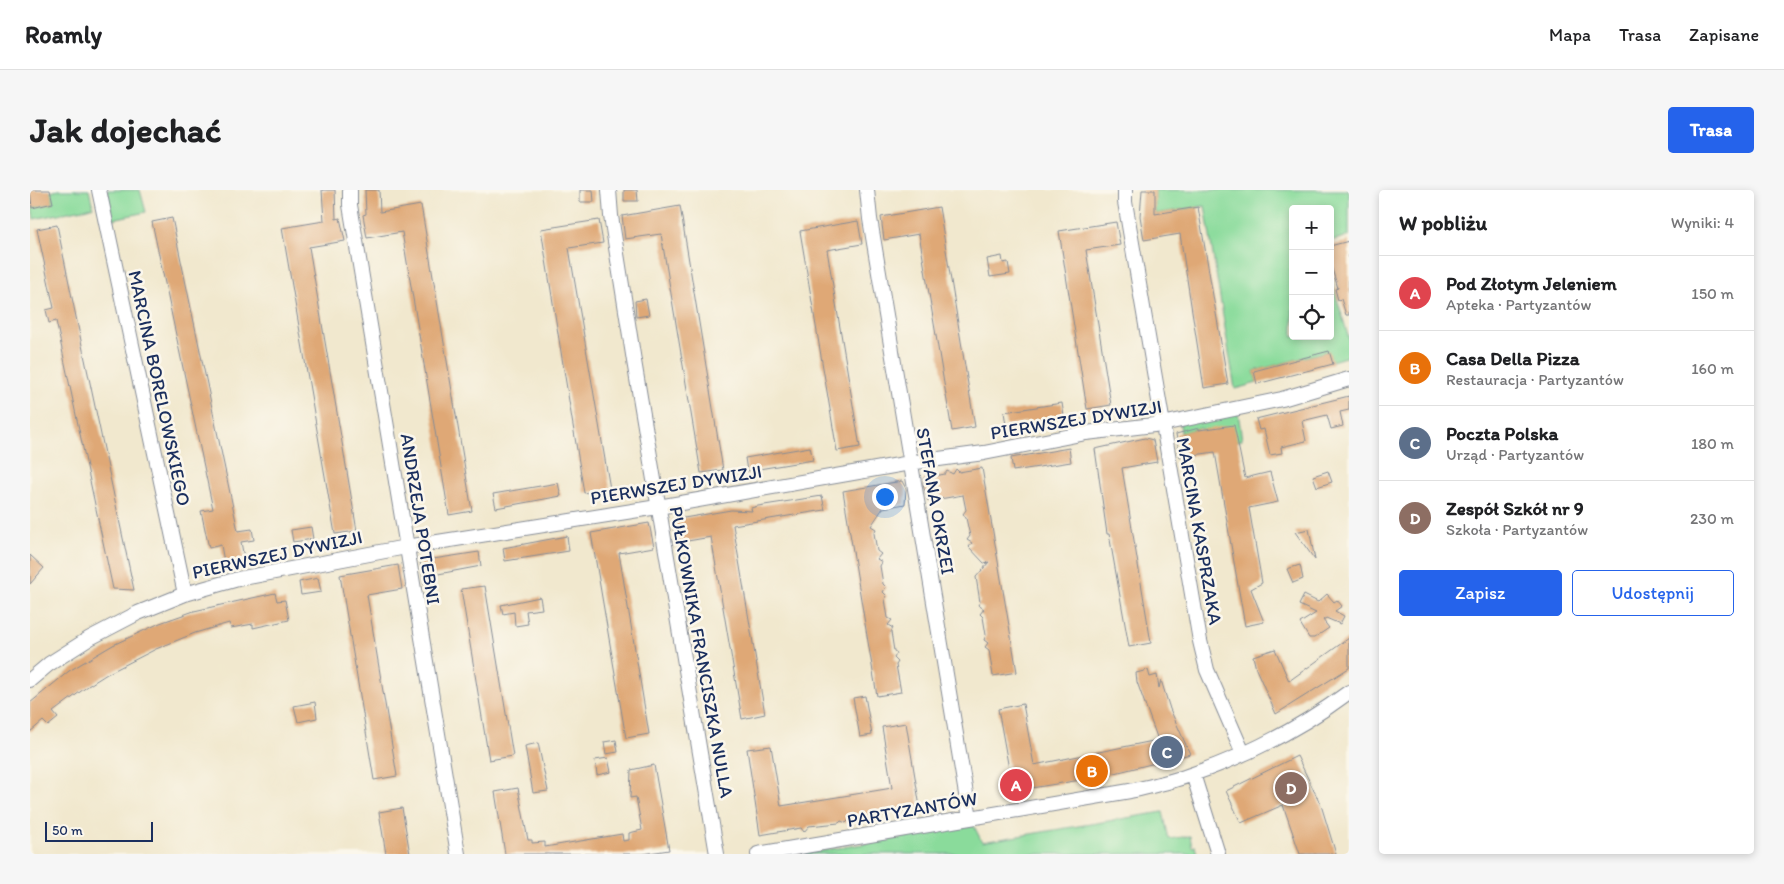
<!DOCTYPE html>
<html lang="pl">
<meta charset="utf-8">
<style>
body{margin:0;font-family:Itim,sans-serif;background:#f6f6f6;color:#202124}
.controls{position:absolute;right:15px;top:15px;display:grid;overflow:hidden;border-radius:5px;box-shadow:0 2px 8px #0003}
.controls button{width:45px;height:45px;display:grid;place-items:center;padding:0;border:0;border-bottom:1px solid #e0e0e0;background:#fff;color:#202124;font:25px sans-serif}
.scale{position:absolute;left:15px;bottom:12px;width:108px;box-sizing:border-box;padding-left:5px;border:2px solid #1b2f5e;border-top:0;font-size:14px;line-height:18px;white-space:nowrap;color:#1b2f5e;-webkit-text-stroke:4px #fbf7ec;paint-order:stroke}
.you{position:absolute;left:854px;top:306px;width:18px;height:18px;margin:-12px;border:4px solid #fff;border-radius:50%;background:#1a73e8;box-shadow:0 0 0 8px #1a73e833}
.badge{display:grid;place-items:center;width:32px;height:32px;border-radius:50%;background:#2563eb;color:#fff;font-size:16px;font-weight:700}
.pin{position:absolute;translate:-50% -50%;border:2px solid #fff;box-shadow:0 1px 5px #0006}
.list{margin:0;padding:0;list-style:none}
h2{display:flex;justify-content:space-between;align-items:center;height:65px;margin:0;padding:0 20px;font-size:21px}
h2 small{font-size:16px;font-weight:400;color:#757577}
.list li{display:grid;grid-template-columns:32px 1fr auto;gap:15px;align-items:center;box-sizing:border-box;height:75px;padding:0 20px;border-top:1px solid #e0e0e0}
.list b{display:block;font-size:19px;white-space:nowrap}
.list p{margin:0;font-size:16px;white-space:nowrap;color:#757577}
.list em{font-size:16px;font-style:normal;color:#757577}
.actions{display:flex;gap:10px;padding:15px 20px}
.actions a{flex:1;padding:11px 0;border:1px solid #2563eb;border-radius:5px;text-align:center;font-size:18px;color:#2563eb}
.actions .main{background:#2563eb;color:#fff}
.icon{flex:none;width:28px;height:28px;fill:none;stroke:currentColor;stroke-width:2;stroke-linecap:round;stroke-linejoin:round}
.map{position:relative;flex:none;width:1319px;height:664px;overflow:hidden;border-radius:5px}
header{display:flex;align-items:center;gap:30px;box-sizing:border-box;height:70px;padding:0 25px;background:#fff;border-bottom:1px solid #e0e0e0}
header strong{font-size:24px}
nav{display:flex;gap:28px;margin-inline-start:auto;font-size:18px}
.intro{display:flex;align-items:center;justify-content:space-between;box-sizing:border-box;height:120px;padding:0 30px}
h1{margin:0;font-size:35px}
.button{padding:12px 22px;border-radius:5px;background:#2563eb;color:#fff;font-size:18px;font-weight:700}
main{display:flex;gap:30px;padding:0 30px}
aside{flex:1;background:#fff;border-radius:5px;box-shadow:0 2px 8px #0003}
.map>svg:first-child{display:block}
</style>
<header>
<strong>Roamly</strong>
<nav><a>Mapa</a><a>Trasa</a><a>Zapisane</a></nav>
</header>
<div class="intro"><h1>Jak dojechać</h1><a class="button">Trasa</a></div>
<main>
<div class="map">
<svg width="1319" height="664" viewBox="0 0 1319 664">
<rect width="100%" height="100%" fill="#fbf7ec"/>
<filter id="ink" filterUnits="userSpaceOnUse"><feTurbulence type="fractalNoise" baseFrequency=".02" numOctaves="2"/><feDisplacementMap in="SourceGraphic" scale="10" xChannelSelector="R" yChannelSelector="G"/><feConvolveMatrix kernelMatrix="1 2 1 2 8 2 1 2 1" color-interpolation-filters="sRGB"/></filter>
<filter id="wash" filterUnits="userSpaceOnUse"><feTurbulence type="fractalNoise" baseFrequency=".0096" numOctaves="4" result="noise"/><feDisplacementMap in="SourceGraphic" scale="20" xChannelSelector="R" yChannelSelector="G"/><feGaussianBlur stdDeviation="1.12" result="paint"/><feColorMatrix in="noise" values="0 0 0 0 0 0 0 0 0 0 0 0 0 0 0 0 0 1.4 0 .05"/><feComposite in="paint" operator="in"/></filter>
<g filter="url(#wash)">
<rect width="100%" height="100%" fill="#f1e8ce"/>
<path fill="#8adb9b" stroke="#52857c" d="M 29,0 L 59,0 L 63,17 L 4,29 L 2,18 L 23,13 L 20,2 Z
M 77,0 L 110,0 L 116,22 L 83,29 Z
M 1125,0 L 1319,0 L 1319,46 L 1300,51 L 1300,19 L 1263,19 L 1263,146 L 1300,146 L 1300,85 L 1319,149 L 1319,166 L 1302,171 L 1298,161 L 1224,181 L 1227,193 L 1205,199 L 1175,16 L 1125,24 Z
M 1208,222 L 1212,250 L 1207,251 L 1169,238 L 1151,243 L 1150,233 Z
M 1133,622 L 1139,649 L 1160,646 L 1162,657 L 1165,656 L 1167,664 L 771,664 L 944,636 L 952,652 Z"/>
<g id="blocks">
<path fill="#dfa876" d="M 0,0 L 20,0 L 23,13 L 2,18 Z
M 292,0 L 305,0 L 306,29 L 310,28 L 315,51 L 279,57 L 327,341 L 305,344 L 252,38 L 294,31 Z
M 335,0 L 349,0 L 350,22 L 391,15 L 442,321 L 419,325 L 372,42 L 337,48 L 333,25 L 336,24 Z
M 550,0 L 563,0 L 564,12 L 550,12 Z
M 594,0 L 607,0 L 608,11 L 594,11 Z
M 1112,0 L 1125,0 L 1125,24 L 1168,17 L 1198,194 L 1174,198 L 1150,44 L 1114,50 L 1110,26 Z
M 650,16 L 693,280 L 671,283 L 631,44 L 595,49 L 592,26 Z
M 909,17 L 945,237 L 922,241 L 889,44 L 854,50 L 851,27 Z
M 142,28 L 208,341 L 222,339 L 224,350 L 211,352 L 214,368 L 194,372 L 191,355 L 179,358 L 171,321 L 183,319 L 122,32 Z
M 569,30 L 573,53 L 539,58 L 580,299 L 554,303 L 511,39 Z
M 828,31 L 832,54 L 797,60 L 830,257 L 807,261 L 770,41 Z
M 1086,32 L 1090,55 L 1056,60 L 1081,215 L 1057,219 L 1029,41 Z
M 27,35 L 46,127 L 104,400 L 83,399 L 26,131 L 19,133 L 16,120 L 24,118 L 7,39 Z
M 1319,51 L 1319,125 L 1316,125 L 1311,109 L 1308,110 L 1305,99 L 1308,98 L 1300,73 L 1300,56 Z
M 972,66 L 973,73 L 978,72 L 980,84 L 960,87 L 957,69 Z
M 616,109 L 619,125 L 606,127 L 605,111 Z
M 1299,161 L 1303,174 L 1227,194 L 1224,181 Z
M 1319,206 L 1319,220 L 1310,222 L 1313,236 L 1301,239 L 1297,225 L 1272,231 L 1276,251 L 1251,257 L 1252,263 L 1240,265 L 1234,239 L 1229,240 L 1226,229 Z
M 1032,213 L 1034,226 L 976,235 L 974,222 Z
M 1204,235 L 1215,288 L 1240,282 L 1248,312 L 1219,318 L 1232,393 L 1221,399 L 1234,432 L 1215,436 L 1185,262 L 1150,267 L 1146,244 L 1169,238 L 1169,240 Z
M 1115,248 L 1123,250 L 1127,272 L 1092,278 L 1121,453 L 1099,457 L 1079,344 L 1077,344 L 1065,259 Z
M 780,257 L 783,270 L 717,281 L 715,268 Z
M 1039,258 L 1041,272 L 983,281 L 981,268 Z
M 952,278 L 987,482 L 963,486 L 959,460 L 955,457 L 958,453 L 954,450 L 956,445 L 953,427 L 950,424 L 954,419 L 948,415 L 950,412 L 946,387 L 959,372 L 954,373 L 939,357 L 942,353 L 937,350 L 940,346 L 936,328 L 933,324 L 936,320 L 933,305 L 898,311 L 893,295 L 894,288 L 915,284 L 917,281 L 923,284 L 926,279 L 929,282 Z
M 1298,281 L 1302,292 L 1287,297 L 1283,286 Z
M 872,291 L 876,299 L 875,314 L 853,318 L 841,336 L 846,339 L 844,343 L 847,361 L 851,364 L 847,369 L 852,372 L 850,376 L 853,394 L 856,397 L 853,402 L 857,406 L 855,409 L 858,428 L 862,430 L 858,435 L 863,438 L 861,442 L 864,461 L 867,463 L 864,468 L 868,472 L 866,475 L 871,502 L 847,506 L 813,301 Z
M 528,293 L 531,306 L 466,318 L 463,304 Z
M 792,306 L 795,320 L 703,335 L 735,524 L 712,529 L 681,347 L 646,353 L 642,330 L 701,320 L 722,321 L 721,318 L 728,316 Z
M 619,333 L 624,357 L 589,363 L 619,544 L 596,548 L 561,343 Z
M 281,337 L 283,349 L 263,352 L 261,340 Z
M 1279,339 L 1285,370 L 1265,342 Z
M 537,346 L 539,361 L 475,371 L 473,358 Z
M 449,362 L 451,376 L 403,385 L 405,393 L 394,395 L 390,371 Z
M 0,365 L 14,378 L 0,394 Z
M 368,375 L 372,399 L 337,405 L 367,586 L 344,590 L 310,385 Z
M 1270,375 L 1273,389 L 1263,393 L 1257,379 Z
M 288,388 L 291,402 L 271,405 L 269,392 Z
M 455,396 L 483,566 L 459,570 L 431,399 Z
M 245,403 L 247,411 L 255,410 L 259,430 L 223,438 L 223,434 L 201,438 L 199,433 L 165,443 L 126,459 L 77,484 L 58,496 L 23,522 L 28,528 L 18,536 L 13,531 L 0,542 L 0,513 L 39,481 L 83,455 L 130,433 L 164,421 Z
M 1297,404 L 1304,412 L 1307,410 L 1312,416 L 1305,421 L 1314,426 L 1310,434 L 1296,428 L 1293,430 L 1299,438 L 1284,448 L 1279,448 L 1270,433 L 1286,423 L 1269,415 L 1274,405 L 1288,412 Z
M 510,407 L 512,419 L 496,421 L 498,434 L 485,436 L 484,422 L 473,424 L 471,415 Z
M 1319,448 L 1319,478 L 1246,524 L 1226,479 L 1223,466 L 1245,459 L 1259,491 Z
M 1118,480 L 1120,487 L 1127,485 L 1129,498 L 1131,490 L 1140,519 L 1160,564 L 1135,571 L 1133,575 L 1128,573 L 1121,574 L 1069,587 L 983,601 L 968,519 L 993,514 L 1004,575 L 1128,550 L 1107,492 L 1106,483 Z
M 835,506 L 842,545 L 830,547 L 823,508 Z
M 285,512 L 287,528 L 268,532 L 264,516 Z
M 876,533 L 890,617 L 858,623 L 855,626 L 850,623 L 847,628 L 844,626 L 819,630 L 816,633 L 811,631 L 809,633 L 779,636 L 774,642 L 771,638 L 730,645 L 717,559 L 741,556 L 751,616 L 826,604 L 862,598 L 852,537 Z
M 586,550 L 588,562 L 576,564 L 574,552 Z
M 508,553 L 518,601 L 503,603 L 495,556 Z
M 1267,566 L 1291,615 L 1306,664 L 1270,664 L 1253,615 L 1211,633 L 1196,601 Z
M 578,568 L 581,582 L 567,585 L 565,570 Z
M 624,575 L 639,660 L 613,664 L 475,664 L 465,602 L 488,598 L 498,650 L 502,650 L 502,653 L 515,652 L 515,657 L 592,644 L 593,651 L 599,650 L 599,643 L 612,640 L 606,607 L 600,608 L 601,580 Z
M 372,618 L 380,664 L 356,664 L 349,622 Z"/>
</g>
</g>
<g filter="url(#ink)">
<use href="#blocks" fill-opacity="0" stroke="#868c96" stroke-width="1"/>
<g fill="none" stroke-linecap="round" stroke-linejoin="round">
<g stroke="#868c96" stroke-width="16">
<path id="street" d="M 69,0 L 155,404
M 320,0 L 320,15 L 428,664
M 579,0 L 581,26 L 604,171 L 687,664
M 837,0 L 840,29 L 940,628
M 1095,0 L 1095,12 L 1170,451 L 1177,480 L 1213,563
M 0,490 L 19,474 L 60,448 L 108,423 L 155,404 L 208,389 L 376,357 L 634,316 L 886,272 L 954,263 L 1056,243 L 1132,234 L 1252,209 L 1319,189
M 1163,584 L 1188,664
M 728,664 L 1100,601 C 1121,596 1142,592 1163,584 C 1218,565 1272,537 1319,502"/>
</g>
<use href="#street" stroke="#fff" stroke-width="14"/>
</g>
</g>
<g text-anchor="middle" stroke-width="5" stroke-linejoin="round" paint-order="stroke">
<g font-size="19" fill="#1b2f5e" stroke="#fbf7ec">
<text transform="translate(130 198) rotate(78)" y="7">MARCINA BORELOWSKIEGO</text>
<text transform="translate(1046 229) rotate(-9)" y="7">PIERWSZEJ DYWIZJI</text>
<text transform="translate(646 294) rotate(-9)" y="7">PIERWSZEJ DYWIZJI</text>
<text transform="translate(906 311) rotate(80)" y="7">STEFANA OKRZEI</text>
<text transform="translate(391 329) rotate(81)" y="7">ANDRZEJA POTEBNI</text>
<text transform="translate(1170 341) rotate(80)" y="7">MARCINA KASPRZAKA</text>
<text transform="translate(247 364) rotate(-12)" y="7">PIERWSZEJ DYWIZJI</text>
<text transform="translate(672 462) rotate(80)" y="7">PUŁKOWNIKA FRANCISZKA NULLA</text>
<text transform="translate(882 619) rotate(-10)" y="7">PARTYZANTÓW</text>
</g>
</g>
</svg>
<div class="controls">
<button>+</button>
<button>−</button>
<button><svg class="icon" aria-label="locate" viewBox="0 0 24 24"><circle cx="12" cy="12" r="6"/><path d="M12 2v4M12 18v4M2 12h4M18 12h4"/></svg></button>
</div>
<div class="scale">50 m</div>
<div class="you"></div>
<div class="pin badge" style="left:986px;top:595px;background:#e0444e">A</div>
<div class="pin badge" style="left:1062px;top:581px;background:#e8710a">B</div>
<div class="pin badge" style="left:1137px;top:562px;background:#5c6f8a">C</div>
<div class="pin badge" style="left:1261px;top:598px;background:#8d6e63">D</div>
</div>
<aside>
<h2>W pobliżu<small>Wyniki: 4</small></h2>
<ul class="list">
<li><span class="badge" style="background:#e0444e">A</span><div><b>Pod Złotym Jeleniem</b><p>Apteka · Partyzantów</p></div><em>150 m</em></li>
<li><span class="badge" style="background:#e8710a">B</span><div><b>Casa Della Pizza</b><p>Restauracja · Partyzantów</p></div><em>160 m</em></li>
<li><span class="badge" style="background:#5c6f8a">C</span><div><b>Poczta Polska</b><p>Urząd · Partyzantów</p></div><em>180 m</em></li>
<li><span class="badge" style="background:#8d6e63">D</span><div><b>Zespół Szkół nr 9</b><p>Szkoła · Partyzantów</p></div><em>230 m</em></li>
</ul>
<div class="actions"><a class="main">Zapisz</a><a>Udostępnij</a></div>
</aside>
</main>
